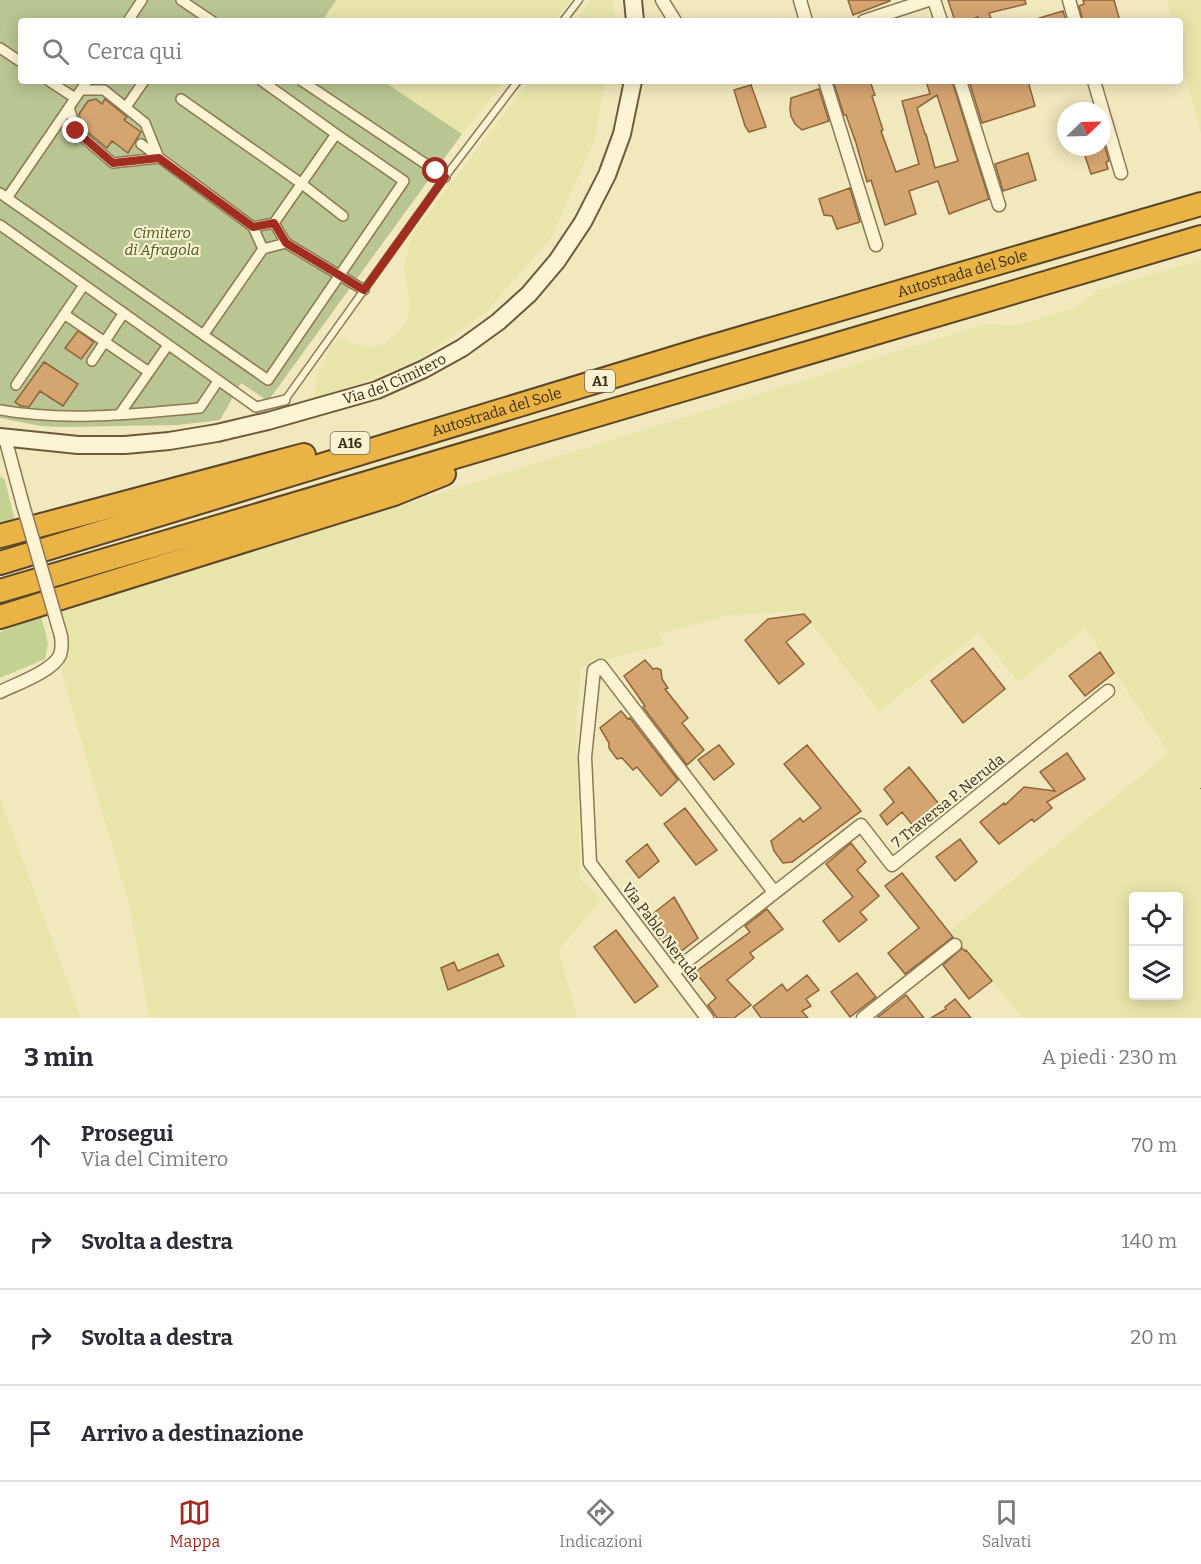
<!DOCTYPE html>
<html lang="it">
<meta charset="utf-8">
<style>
body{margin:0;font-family:Bitter,serif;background:#f2f2f3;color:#2b2b33}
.controls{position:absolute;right:18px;bottom:18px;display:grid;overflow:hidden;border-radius:6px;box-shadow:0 3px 15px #0003}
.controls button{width:54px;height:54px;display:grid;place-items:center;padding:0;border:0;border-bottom:2px solid #e1e1e2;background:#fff;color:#2b2b33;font:30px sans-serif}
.compass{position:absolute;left:1057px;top:102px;width:54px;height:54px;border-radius:50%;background:#fff;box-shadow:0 3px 15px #0003;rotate:67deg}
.stop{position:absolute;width:18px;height:18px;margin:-14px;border:4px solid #a12c20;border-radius:50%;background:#fff}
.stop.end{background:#a12c20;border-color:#fff;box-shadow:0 2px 6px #0008}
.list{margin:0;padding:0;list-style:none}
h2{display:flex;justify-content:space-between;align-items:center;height:78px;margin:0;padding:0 24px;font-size:26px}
h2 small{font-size:20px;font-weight:400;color:#7c7c81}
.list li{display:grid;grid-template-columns:39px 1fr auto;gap:18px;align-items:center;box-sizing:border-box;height:96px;padding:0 24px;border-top:2px solid #e1e1e2}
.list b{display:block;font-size:22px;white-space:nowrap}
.list p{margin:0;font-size:20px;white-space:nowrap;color:#7c7c81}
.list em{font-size:20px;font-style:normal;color:#7c7c81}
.icon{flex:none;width:33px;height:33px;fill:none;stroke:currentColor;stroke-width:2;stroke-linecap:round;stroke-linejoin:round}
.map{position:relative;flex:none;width:1201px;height:1018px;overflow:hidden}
.search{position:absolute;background:#fff;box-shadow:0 3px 15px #0003;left:18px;right:18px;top:18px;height:66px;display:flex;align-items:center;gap:15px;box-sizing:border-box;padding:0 21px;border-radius:6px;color:#7c7c81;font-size:22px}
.sheet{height:462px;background:#fff}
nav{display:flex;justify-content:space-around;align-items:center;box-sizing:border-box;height:84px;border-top:2px solid #e1e1e2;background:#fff;font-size:16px;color:#7c7c81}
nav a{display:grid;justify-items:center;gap:3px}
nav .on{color:#a12c20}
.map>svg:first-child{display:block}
</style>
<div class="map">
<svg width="1201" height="1018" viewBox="0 0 1201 1018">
<rect width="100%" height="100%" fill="#f2e8be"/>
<path fill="#e8e5ab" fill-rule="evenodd" d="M 336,0 L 571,0 L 554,21 L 322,21 Z
M 591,0 L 613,0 L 615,21 L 575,21 Z
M 1167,0 L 1201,0 L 1201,134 L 1180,55 L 1180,21 L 1172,21 Z
M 383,81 L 505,81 L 462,134 Z
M 529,81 L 605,81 L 595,139 L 551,238 L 487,311 L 424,356 L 380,376 L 313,399 L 319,369 L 332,345 L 341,337 L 351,343 L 369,348 L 382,345 L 399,332 L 408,318 L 410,304 L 404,269 L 411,236 Z
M 1201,260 L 1201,1018 L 1023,1018 L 950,931 L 1169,753 L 1085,628 L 1018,682 L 979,633 L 879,711 L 801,610 L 727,616 L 658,634 L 664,644 L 581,667 L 576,729 L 580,858 L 579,878 L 601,899 L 559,950 L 577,1018 L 149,1018 L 130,908 L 62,674 L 66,629 L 60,611 L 985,324 L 1017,325 L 1072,309 L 1090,298 L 1098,290 ZM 1134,897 L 1178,897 L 1178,996 L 1134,996 Z
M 0,798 L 81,1018 L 0,1018 Z"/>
<path fill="#c3d191" d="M 0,476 L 5,480 L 16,525 L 0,530 Z
M 41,616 L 48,643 L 45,659 L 0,678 L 0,632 Z"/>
<path fill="#b9c592" d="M 0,0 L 336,0 L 322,21 L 21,21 L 21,81 L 383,81 L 462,134 L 268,401 L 241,383 L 220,420 L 178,425 L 62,427 L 41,426 L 0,418 Z"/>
<path fill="#d4a471" stroke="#8e6339" stroke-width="1.5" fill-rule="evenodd" d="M 848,0 L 890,0 L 890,1 L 853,15 Z
M 948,0 L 1025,0 L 1026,4 L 989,13 L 991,18 L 979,21 L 978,17 L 967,21 L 955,21 Z
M 1083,0 L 1114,0 L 1120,21 L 1083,21 L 1079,6 L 1084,4 Z
M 1063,11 L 1066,21 L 1039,21 L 1039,18 Z
M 835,81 L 870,81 L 875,95 L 872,96 L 883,130 L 881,131 L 896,172 L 919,164 L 902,101 L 930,94 L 926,81 L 952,81 L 989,199 L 949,214 L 938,181 L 909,191 L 916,214 L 885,225 L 871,180 L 867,182 L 856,143 L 846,115 L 844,115 L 834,84 L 836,83 ZM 937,95 L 958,161 L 935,168 L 926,134 L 925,134 L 917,108 Z
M 969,81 L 1028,81 L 1035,106 L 982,123 Z
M 751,85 L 766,127 L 749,132 L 745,126 L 734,90 Z
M 819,89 L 829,121 L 802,130 L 795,124 L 791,116 L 790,109 L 791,98 Z
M 96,99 L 102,104 L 105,99 L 127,117 L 124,120 L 141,132 L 128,153 L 112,141 L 107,148 L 84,129 L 87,126 L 81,122 L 79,114 L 88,101 Z
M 1082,147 L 1105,147 L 1109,161 L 1106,162 L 1108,169 L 1091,174 Z
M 1028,153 L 1036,180 L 1003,191 L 995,164 Z
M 850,188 L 860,222 L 837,229 L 832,216 L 824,215 L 819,199 Z
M 78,331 L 94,342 L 81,359 L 65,348 Z
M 44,362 L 78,384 L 63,406 L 40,391 L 29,407 L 21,406 L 15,402 Z
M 804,614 L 811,622 L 786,642 L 804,664 L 779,684 L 745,640 L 768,619 Z
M 973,648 L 1005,689 L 963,723 L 931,681 Z
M 1100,652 L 1114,673 L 1085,696 L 1069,676 Z
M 645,660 L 653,669 L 657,668 L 661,670 L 662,679 L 668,688 L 665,689 L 688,718 L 682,723 L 704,750 L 687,765 L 643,707 L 645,706 L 624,676 Z
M 621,711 L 628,719 L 630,718 L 678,780 L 661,796 L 637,767 L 633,770 L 622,758 L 617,759 L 609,748 L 609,743 L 600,728 Z
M 719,745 L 734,764 L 714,780 L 698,760 Z
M 807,745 L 861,811 L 792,862 L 783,863 L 774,851 L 771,841 L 800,818 L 803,822 L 821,808 L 784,764 Z
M 1067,753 L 1085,779 L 1047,802 L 1052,808 L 1034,822 L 1032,819 L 999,844 L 980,822 L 1004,803 L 1005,805 L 1024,787 L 1055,791 L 1040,772 Z
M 909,767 L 943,809 L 918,832 L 902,812 L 887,825 L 880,815 L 894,802 L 884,789 Z
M 685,808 L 717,850 L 696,865 L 664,824 Z
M 960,839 L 977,862 L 955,881 L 936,857 Z
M 851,843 L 866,862 L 857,870 L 879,896 L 860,912 L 867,920 L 839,942 L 823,921 L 853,897 L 826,864 Z
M 647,844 L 659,861 L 639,878 L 626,861 Z
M 902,873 L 953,937 L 905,974 L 888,953 L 919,928 L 885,886 Z
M 674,897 L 698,938 L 674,957 L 645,920 Z
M 767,909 L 783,929 L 750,953 L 754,958 L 727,980 L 751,1005 L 734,1018 L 717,1018 L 708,1005 L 716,998 L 695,972 L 750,932 L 745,926 Z
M 616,930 L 658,986 L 635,1003 L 594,947 Z
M 962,948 L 965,951 L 966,950 L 992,981 L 969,999 L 943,965 Z
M 498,954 L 504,966 L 448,990 L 441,968 L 454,962 L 458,971 Z
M 857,973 L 876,997 L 850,1017 L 831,992 Z
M 807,975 L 819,990 L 806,999 L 811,1006 L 802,1011 L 808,1018 L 761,1018 L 753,1007 L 782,984 L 787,991 Z
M 906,995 L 924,1018 L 878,1018 L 878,1017 Z
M 955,999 L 971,1018 L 931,1018 L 946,1009 L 945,1007 Z"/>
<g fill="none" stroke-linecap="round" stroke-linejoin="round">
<g stroke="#8c7855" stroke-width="9">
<path id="service" d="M 563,21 L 579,0
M 285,400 L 445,177 L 518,81"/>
</g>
<g stroke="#8c7855" stroke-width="12">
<path id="pedestrian" d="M 181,0 L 212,21
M 128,21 L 142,0
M 0,48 L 21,62
M 49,81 L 75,98
M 302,81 L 445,177
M 181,99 L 302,184 L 343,216
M 69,107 L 76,131 L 113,163 L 159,158 L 145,123 L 104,90 L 81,90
M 126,107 L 144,81
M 141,144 L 253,227
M 0,193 L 7,198 L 87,81
M 7,198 L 268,380 L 404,181 L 336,134 L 262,81
M 274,223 L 336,134
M 0,225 L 256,407 L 285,400
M 286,243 L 274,223 L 253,227 L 263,249 L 286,243 L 364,290
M 64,314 L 149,372
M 204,334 L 263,249
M 92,361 L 123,314
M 16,385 L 84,285
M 0,410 C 67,422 133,414 200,408 L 218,381
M 119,415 L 168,345"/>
</g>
<g stroke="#8c7855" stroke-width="15">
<path id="minor" d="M 662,0 L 675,21
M 800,0 L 806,21
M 934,0 L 941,21
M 1069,0 L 1075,21
M 864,21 L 928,0
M 825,81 L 876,245
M 960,81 L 999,205
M 1094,81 L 1121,173
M 5,438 L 23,505
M 0,692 C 16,684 53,671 60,655 C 62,649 62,643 61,636
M 673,972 L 861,825 L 892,865 L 1108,691
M 707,1018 L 590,863 L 585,757 L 594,670 L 601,666 L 774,892
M 863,1018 L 955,945"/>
</g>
<g stroke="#6e5939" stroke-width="20">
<g id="secondary">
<path d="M 633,0 L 635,21"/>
<path id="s1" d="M 0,437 L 78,445 L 125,445 L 169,441 L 217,433 L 268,421 L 377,390 L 424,369 L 462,348 L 498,322 L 529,294 L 557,261 L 583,222 L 607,175 L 622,134 L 633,81"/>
</g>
</g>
<g stroke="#59452a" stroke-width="26">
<g id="motorway">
<path d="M 0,536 L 304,455"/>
<path id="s2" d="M 0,563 L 700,350 L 1201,204"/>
<path d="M 0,591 L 1201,237"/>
<path d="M 0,617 L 394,494 L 444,474"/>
</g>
</g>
<path stroke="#8c7855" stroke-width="2" stroke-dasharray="4.5 3" stroke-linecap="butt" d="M 1201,788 L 1201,789"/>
<use href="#service" stroke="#fcf4d2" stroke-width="6"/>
<use href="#pedestrian" stroke="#fcf4d2" stroke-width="9"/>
<use href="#minor" stroke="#fcf4d2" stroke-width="12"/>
<use href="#secondary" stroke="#fcf4d2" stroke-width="16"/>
<use href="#motorway" stroke="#eab346" stroke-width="22"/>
<g stroke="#8c7855" stroke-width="15" stroke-linecap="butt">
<path id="minor-bridge" d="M 23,505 L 61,636"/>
</g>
<use href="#minor-bridge" stroke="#fcf4d2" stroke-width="12"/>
</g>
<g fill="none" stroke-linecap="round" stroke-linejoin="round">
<path stroke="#a12c20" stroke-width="8" d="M 76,131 L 113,163 L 159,158 L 253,227 L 274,223 L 286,243 L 364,290 L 445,177 L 436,171"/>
</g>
<g text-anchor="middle" stroke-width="4.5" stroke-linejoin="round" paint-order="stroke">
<g fill="#f9f1cf" stroke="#736851" stroke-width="1.5">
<rect x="585" y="370" width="30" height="22" rx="4.5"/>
<rect x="330.5" y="432" width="39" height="22" rx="4.5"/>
</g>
<g font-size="14" font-weight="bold" fill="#3a2d1b">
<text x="600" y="386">A1</text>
<text x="350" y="448">A16</text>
</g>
<g font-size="15" font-style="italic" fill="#445920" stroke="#f9f1cf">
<text x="162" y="238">Cimitero<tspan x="162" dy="17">di Afragola</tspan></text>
</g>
<g font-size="15" fill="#3a2d1b" stroke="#f9f1cf">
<text dy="5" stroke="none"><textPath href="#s2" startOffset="1005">Autostrada del Sole</textPath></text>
<text dy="5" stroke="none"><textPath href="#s1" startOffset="404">Via del Cimitero</textPath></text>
<text dy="5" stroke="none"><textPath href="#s2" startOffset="519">Autostrada del Sole</textPath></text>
<text transform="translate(948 801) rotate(-39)" y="5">7 Traversa P. Neruda</text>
<text transform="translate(661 932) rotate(53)" y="5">Via Pablo Neruda</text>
</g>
</g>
</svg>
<div class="controls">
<button><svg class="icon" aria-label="locate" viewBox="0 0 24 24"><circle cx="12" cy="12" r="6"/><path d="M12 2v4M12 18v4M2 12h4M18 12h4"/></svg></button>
<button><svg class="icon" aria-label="layers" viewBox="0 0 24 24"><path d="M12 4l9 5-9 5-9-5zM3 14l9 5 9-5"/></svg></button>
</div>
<svg class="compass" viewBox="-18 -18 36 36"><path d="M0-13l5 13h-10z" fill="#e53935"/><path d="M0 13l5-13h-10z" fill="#7c7c81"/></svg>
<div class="stop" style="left:436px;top:171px"></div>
<div class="stop end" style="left:76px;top:131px"></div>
<div class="search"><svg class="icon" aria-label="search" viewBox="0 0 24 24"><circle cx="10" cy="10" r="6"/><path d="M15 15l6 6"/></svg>Cerca qui</div>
</div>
<section class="sheet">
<h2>3 min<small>A piedi · 230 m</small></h2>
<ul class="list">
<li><svg class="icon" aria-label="ahead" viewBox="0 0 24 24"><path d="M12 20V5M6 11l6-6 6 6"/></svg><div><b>Prosegui</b><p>Via del Cimitero</p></div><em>70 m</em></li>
<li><svg class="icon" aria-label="right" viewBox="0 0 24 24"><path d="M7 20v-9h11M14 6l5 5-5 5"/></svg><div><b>Svolta a destra</b></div><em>140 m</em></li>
<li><svg class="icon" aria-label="right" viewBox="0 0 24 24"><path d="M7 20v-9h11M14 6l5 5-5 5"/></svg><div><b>Svolta a destra</b></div><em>20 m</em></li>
<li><svg class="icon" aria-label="arrive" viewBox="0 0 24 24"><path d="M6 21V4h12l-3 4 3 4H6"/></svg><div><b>Arrivo a destinazione</b></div></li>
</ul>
</section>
<nav>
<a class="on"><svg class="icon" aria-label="map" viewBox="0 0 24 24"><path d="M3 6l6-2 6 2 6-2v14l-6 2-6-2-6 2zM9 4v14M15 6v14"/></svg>Mappa</a>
<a><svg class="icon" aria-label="directions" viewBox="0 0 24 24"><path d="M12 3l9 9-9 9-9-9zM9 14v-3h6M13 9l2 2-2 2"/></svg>Indicazioni</a>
<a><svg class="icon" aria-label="saved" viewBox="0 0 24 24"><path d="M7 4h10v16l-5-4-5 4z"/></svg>Salvati</a>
</nav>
